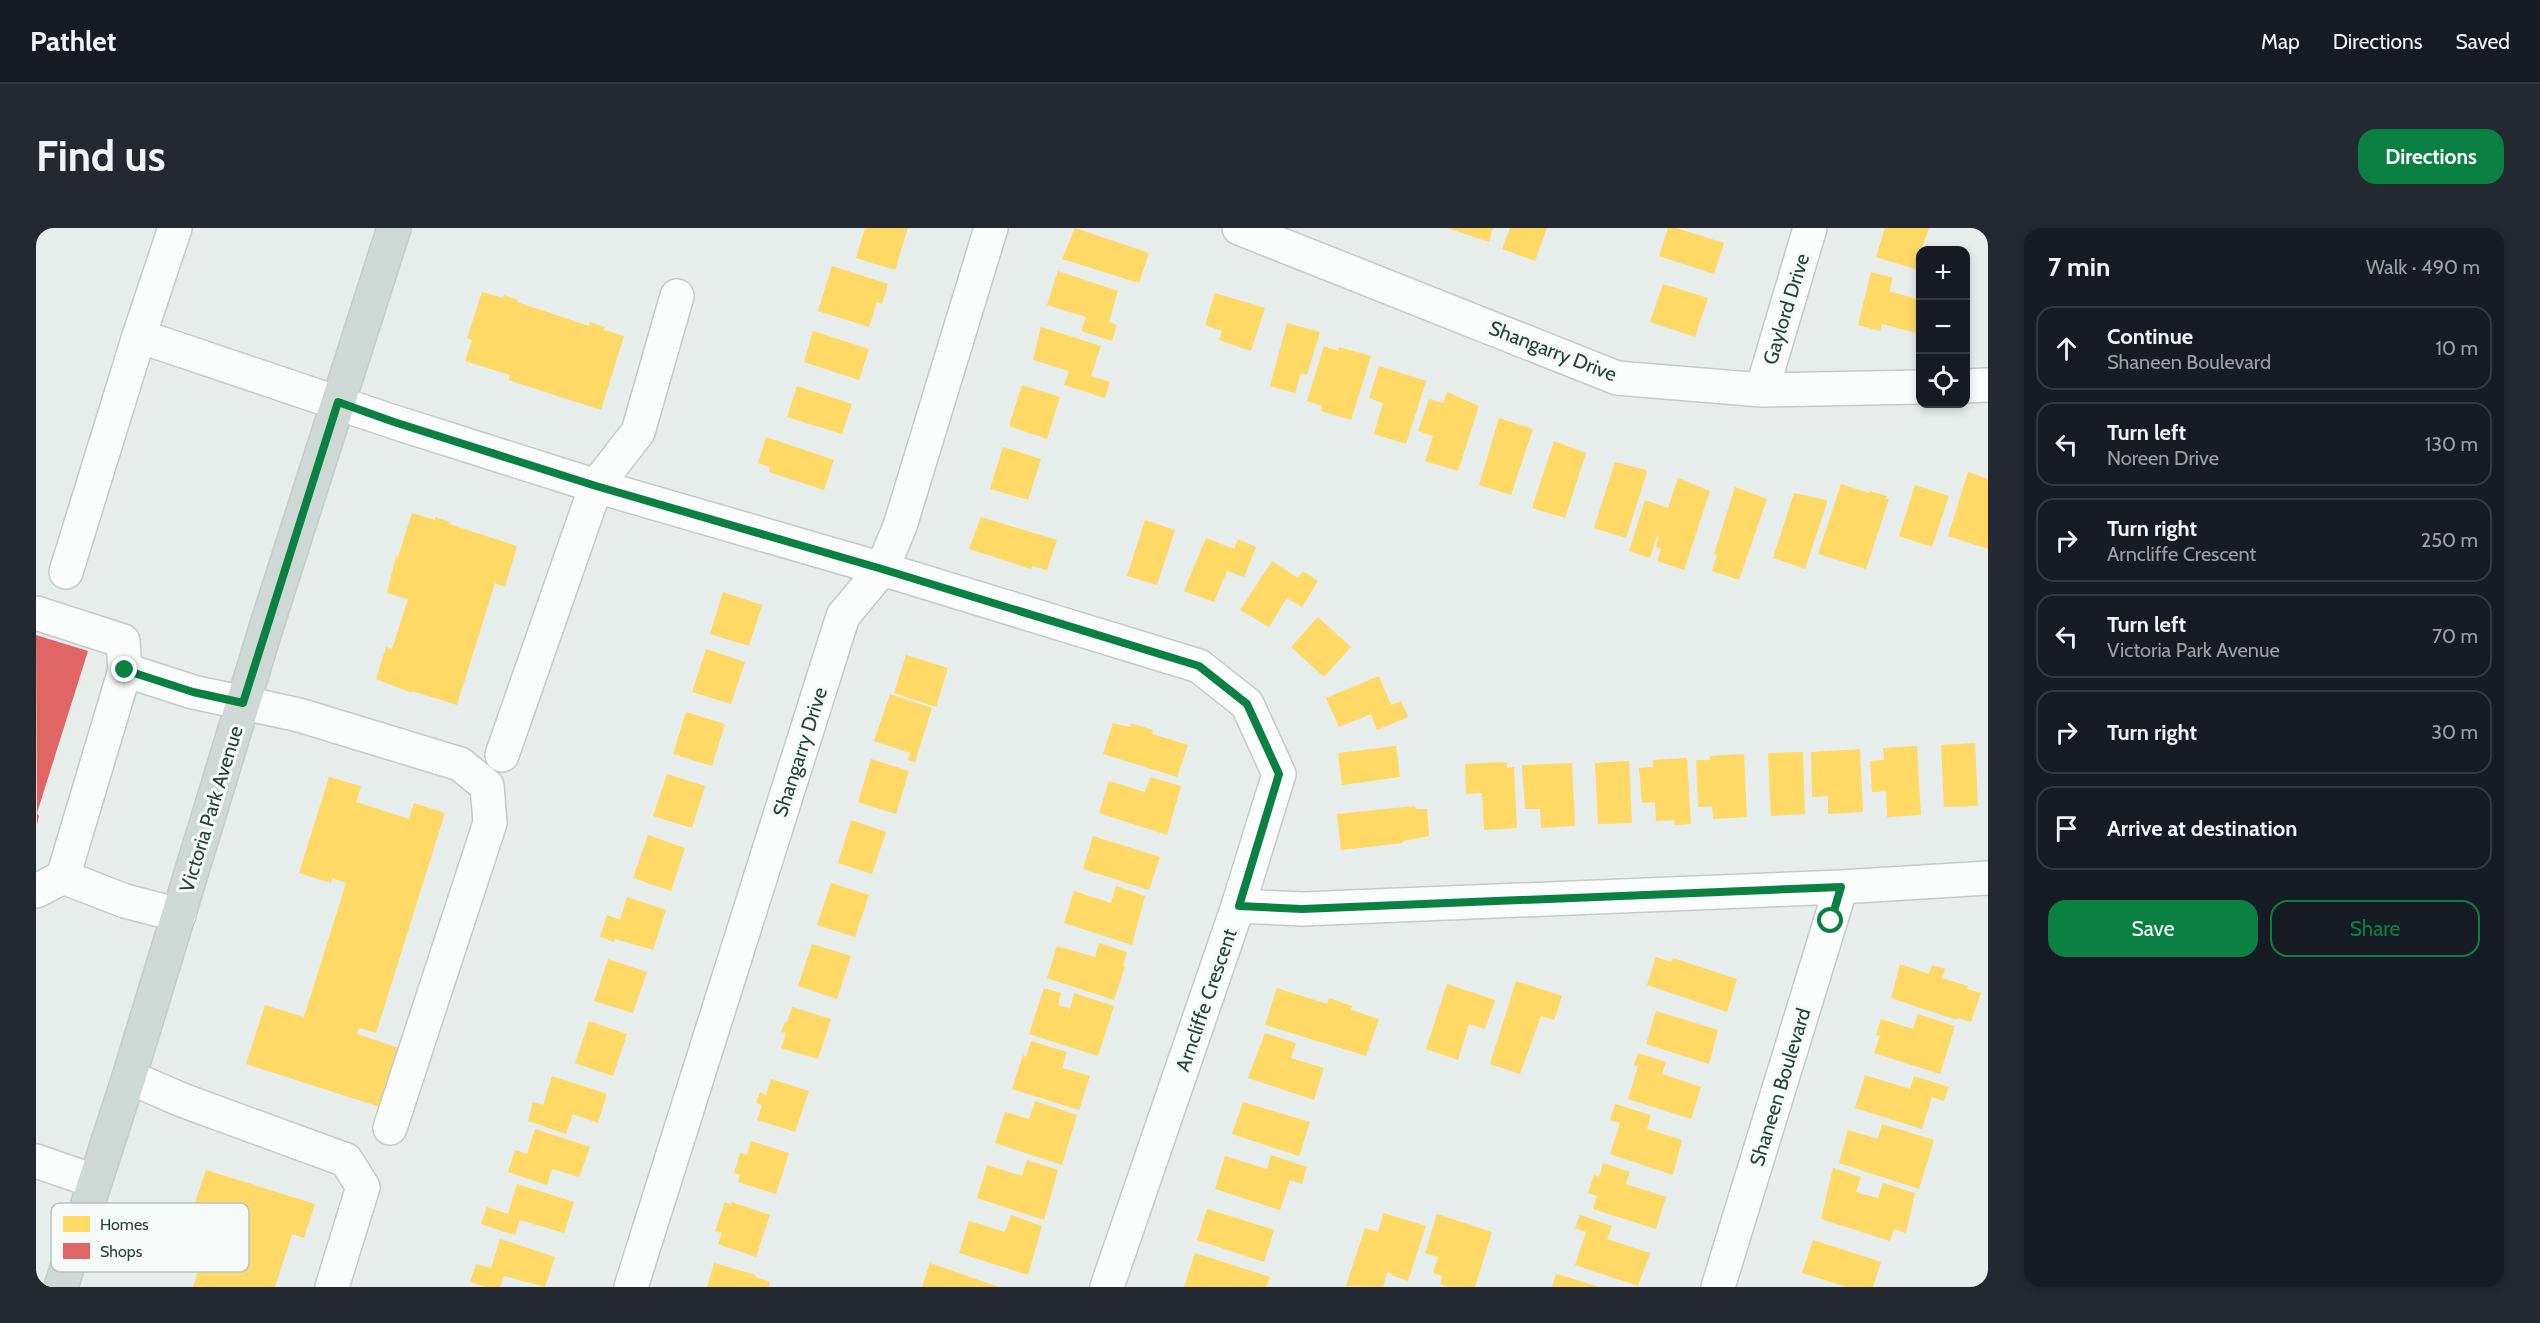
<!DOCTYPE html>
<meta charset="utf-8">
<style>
body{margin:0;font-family:Cabin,sans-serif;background:#242831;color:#f1f3f6}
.controls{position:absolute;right:18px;top:18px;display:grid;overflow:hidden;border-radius:12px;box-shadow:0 3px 9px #0003}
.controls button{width:54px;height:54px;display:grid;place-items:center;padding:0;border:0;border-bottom:2px solid #363941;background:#171b24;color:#f1f3f6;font:30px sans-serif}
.stop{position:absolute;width:18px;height:18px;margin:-14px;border:4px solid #0b8043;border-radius:50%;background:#fff}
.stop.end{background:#0b8043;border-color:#fff;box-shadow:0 2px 6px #0008}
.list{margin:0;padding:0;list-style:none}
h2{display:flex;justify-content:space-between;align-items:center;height:78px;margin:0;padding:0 24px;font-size:26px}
h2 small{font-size:20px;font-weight:400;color:#9ea1a6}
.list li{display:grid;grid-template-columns:39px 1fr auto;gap:18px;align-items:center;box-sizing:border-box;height:84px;margin:0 12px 12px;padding:0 12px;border:2px solid #363941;border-radius:18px}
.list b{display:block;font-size:22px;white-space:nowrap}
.list p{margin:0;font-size:20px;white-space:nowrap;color:#9ea1a6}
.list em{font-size:20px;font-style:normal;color:#9ea1a6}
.actions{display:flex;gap:12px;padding:18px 24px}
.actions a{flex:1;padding:14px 0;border:2px solid #0b8043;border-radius:18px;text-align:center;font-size:21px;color:#0b8043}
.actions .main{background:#0b8043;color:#fff}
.icon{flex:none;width:33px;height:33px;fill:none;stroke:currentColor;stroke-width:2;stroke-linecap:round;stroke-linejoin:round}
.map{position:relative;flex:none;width:1952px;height:1059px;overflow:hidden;border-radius:18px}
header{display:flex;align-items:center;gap:36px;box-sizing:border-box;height:84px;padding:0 30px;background:#171b24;border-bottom:2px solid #363941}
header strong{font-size:28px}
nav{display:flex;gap:33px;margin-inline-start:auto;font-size:21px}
.intro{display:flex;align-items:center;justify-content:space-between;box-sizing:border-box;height:144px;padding:0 36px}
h1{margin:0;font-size:42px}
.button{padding:15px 27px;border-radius:18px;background:#0b8043;color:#fff;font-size:21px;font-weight:700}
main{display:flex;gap:36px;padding:0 36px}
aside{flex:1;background:#171b24;border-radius:18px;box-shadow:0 3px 9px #0003}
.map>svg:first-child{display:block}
</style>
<header>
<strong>Pathlet</strong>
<nav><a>Map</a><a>Directions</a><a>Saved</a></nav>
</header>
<div class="intro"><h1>Find us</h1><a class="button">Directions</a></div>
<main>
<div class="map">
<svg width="1952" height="1059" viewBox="0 0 1952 1059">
<rect width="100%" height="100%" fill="#e7edea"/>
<path fill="#ffd966" d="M 829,0 L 872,0 L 859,42 L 820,30 Z
M 1039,0 L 1113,25 L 1103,55 L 1026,31 Z
M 1411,0 L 1457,0 L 1453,14 Z
M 1474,0 L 1511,0 L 1499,33 L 1466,21 Z
M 1632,0 L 1640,0 L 1688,15 L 1678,46 L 1623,28 Z
M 1849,0 L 1893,0 L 1879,41 L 1840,29 Z
M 796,38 L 852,56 L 846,76 L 841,74 L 833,99 L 782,83 Z
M 1022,43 L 1082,63 L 1073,94 L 1081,97 L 1076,113 L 1045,103 L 1050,89 L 1011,77 Z
M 1835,44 L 1857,50 L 1853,63 L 1884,72 L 1884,106 L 1846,96 L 1844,103 L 1822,97 Z
M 1627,56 L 1672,70 L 1659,109 L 1614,94 Z
M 446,64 L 467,70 L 468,67 L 482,72 L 481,74 L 553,98 L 554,94 L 569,99 L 568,102 L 588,108 L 565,182 L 472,152 L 474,147 L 429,133 L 436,112 L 431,110 Z
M 1179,65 L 1229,80 L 1215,123 L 1183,112 L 1186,103 L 1169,97 Z
M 1251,95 L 1284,104 L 1271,147 L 1265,145 L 1259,165 L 1234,158 Z
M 1005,99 L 1065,118 L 1055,148 L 1074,154 L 1069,170 L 1028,157 L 1033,143 L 997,132 Z
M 777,103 L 833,121 L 823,152 L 768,134 Z
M 1288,118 L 1302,123 L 1303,119 L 1335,128 L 1315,192 L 1285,183 L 1286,178 L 1271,173 Z
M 1343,138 L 1390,153 L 1370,216 L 1338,206 L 1347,175 L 1333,170 Z
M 986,157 L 1024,169 L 1011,211 L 973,198 Z
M 761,158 L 816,176 L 806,206 L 751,189 Z
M 1411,164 L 1443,178 L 1422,243 L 1389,233 L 1397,208 L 1382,203 L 1393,171 L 1407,175 Z
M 1463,190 L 1497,201 L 1475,267 L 1443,257 Z
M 730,209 L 798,232 L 788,262 L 733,244 L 734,239 L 722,235 Z
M 1518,213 L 1550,225 L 1529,290 L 1496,280 Z
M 967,219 L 1005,231 L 992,272 L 954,261 Z
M 1579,234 L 1610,242 L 1611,244 L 1590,310 L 1558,300 Z
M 1932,244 L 1952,251 L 1952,321 L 1912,308 Z
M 1642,250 L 1674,263 L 1648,342 L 1621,333 L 1625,321 L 1620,319 L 1623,308 L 1621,308 L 1614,330 L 1593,323 L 1609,272 L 1632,280 Z
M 1805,256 L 1833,265 L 1834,263 L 1851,268 L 1850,271 L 1853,271 L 1830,341 L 1782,326 Z
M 1879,257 L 1913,268 L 1896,319 L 1863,308 Z
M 1699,259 L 1731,271 L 1703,352 L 1676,343 L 1681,327 L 1678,326 Z
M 1758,265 L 1790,272 L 1791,275 L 1769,341 L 1737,330 Z
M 376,285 L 399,292 L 399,289 L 414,294 L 413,296 L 481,318 L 469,359 L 459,355 L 421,477 L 376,463 L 376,465 L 340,451 L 350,419 L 356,421 L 372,371 L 351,365 L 360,328 L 362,329 Z
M 945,289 L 1021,312 L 1011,342 L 996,338 L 995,341 L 933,321 Z
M 1109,292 L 1139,302 L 1121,357 L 1091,348 Z
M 1170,310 L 1198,321 L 1202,311 L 1220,319 L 1208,349 L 1191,343 L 1178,374 L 1148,363 Z
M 1236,333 L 1262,350 L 1267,343 L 1282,353 L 1266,379 L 1251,370 L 1233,399 L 1204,382 Z
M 687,364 L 726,377 L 713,418 L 674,406 Z
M 1282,389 L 1315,419 L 1288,449 L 1255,419 Z
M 670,421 L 709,434 L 695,476 L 656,464 Z
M 870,427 L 912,440 L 900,479 L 858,465 Z
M 1343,448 L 1355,477 L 1365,473 L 1372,489 L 1341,502 L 1335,486 L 1303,499 L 1290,470 Z
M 854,466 L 896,480 L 879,534 L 872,532 L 874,525 L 838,513 Z
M 650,484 L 689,496 L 676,538 L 637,526 Z
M 1077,495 L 1094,499 L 1095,495 L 1117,502 L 1116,506 L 1152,517 L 1141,549 L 1067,526 Z
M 1939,515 L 1942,578 L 1908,579 L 1905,517 Z
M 1360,518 L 1364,549 L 1306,557 L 1302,525 Z
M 1881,518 L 1885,587 L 1851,589 L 1850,563 L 1836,564 L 1834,533 L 1848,532 L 1847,520 Z
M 1824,521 L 1827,584 L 1792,586 L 1792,568 L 1776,569 L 1775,524 Z
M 1767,524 L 1769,586 L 1735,588 L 1732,525 Z
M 1708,526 L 1711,589 L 1677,591 L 1676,578 L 1662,579 L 1660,532 L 1674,532 L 1674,528 Z
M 1651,530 L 1655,596 L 1639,597 L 1638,592 L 1620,593 L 1619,574 L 1606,575 L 1603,540 L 1617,539 L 1617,532 Z
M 835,531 L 873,543 L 860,586 L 822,574 Z
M 1593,533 L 1596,595 L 1562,596 L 1559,535 Z
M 1471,534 L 1471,540 L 1478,539 L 1481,600 L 1448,602 L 1446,565 L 1430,566 L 1429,536 Z
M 1536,535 L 1539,598 L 1505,600 L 1504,581 L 1489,581 L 1486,537 Z
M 631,546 L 669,558 L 656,600 L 617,588 Z
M 293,549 L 325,558 L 320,574 L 373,591 L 378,575 L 409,585 L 340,805 L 323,800 L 321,806 L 366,821 L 347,880 L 210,836 L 229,777 L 268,789 L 310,655 L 296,650 L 295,655 L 263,645 Z
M 1114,549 L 1145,558 L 1131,607 L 1063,585 L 1073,553 L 1109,564 Z
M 1379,578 L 1380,581 L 1391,581 L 1393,608 L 1367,613 L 1367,615 L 1305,622 L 1301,586 Z
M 815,592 L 850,604 L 836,646 L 802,635 Z
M 612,607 L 649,620 L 635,663 L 597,650 Z
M 1057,608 L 1124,629 L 1113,662 L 1047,641 Z
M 795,655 L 833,667 L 819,709 L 781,697 Z
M 1080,658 L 1109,668 L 1096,717 L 1028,695 L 1038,663 L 1075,675 Z
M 591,669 L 630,682 L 617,722 L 579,711 L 578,714 L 564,709 L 571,687 L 584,692 Z
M 1063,715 L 1091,724 L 1087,738 L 1089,739 L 1078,772 L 1011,750 L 1021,718 L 1059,729 Z
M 776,716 L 815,728 L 801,771 L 762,758 Z
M 1620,729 L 1635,734 L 1637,730 L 1701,751 L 1691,784 L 1611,757 Z
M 572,731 L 611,744 L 597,785 L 558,773 Z
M 1864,736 L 1893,746 L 1896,737 L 1909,741 L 1906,750 L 1932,758 L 1931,761 L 1945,765 L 1935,794 L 1921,790 L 1921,792 L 1855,770 Z
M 1480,753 L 1526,768 L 1518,792 L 1505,788 L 1484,846 L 1454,836 Z
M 1411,756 L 1459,772 L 1449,801 L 1433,796 L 1422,832 L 1390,821 Z
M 1008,760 L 1025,765 L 1022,777 L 1034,781 L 1038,765 L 1078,778 L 1062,828 L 993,806 Z
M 1241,760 L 1291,776 L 1293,770 L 1316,778 L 1315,782 L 1343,791 L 1330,828 L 1229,797 Z
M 756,779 L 795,791 L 782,831 L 745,820 L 750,805 L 745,804 L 749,794 L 751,795 Z
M 1620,783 L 1682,802 L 1673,836 L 1610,816 Z
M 1882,786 L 1919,798 L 1904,846 L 1838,825 L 1844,808 L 1840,807 L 1845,791 L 1877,801 Z
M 553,793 L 591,806 L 577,848 L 539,835 Z
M 1229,805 L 1260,815 L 1255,830 L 1288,840 L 1278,872 L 1212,850 Z
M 995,813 L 1031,824 L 1026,840 L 1054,848 L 1043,882 L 976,861 L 987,827 L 990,829 Z
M 1602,825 L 1630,834 L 1626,846 L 1665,859 L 1655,891 L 1592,871 L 1602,839 L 1598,837 Z
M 1829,847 L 1874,861 L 1878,848 L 1913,859 L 1908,873 L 1896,869 L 1886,901 L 1819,880 Z
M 516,848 L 571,866 L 562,895 L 537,886 L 530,906 L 492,893 L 497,874 L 507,877 Z
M 735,851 L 773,863 L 759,904 L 721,892 L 726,877 L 720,875 L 724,864 L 730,867 Z
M 999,873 L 1041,887 L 1026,937 L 959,915 L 969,884 L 993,891 Z
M 1207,874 L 1274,894 L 1263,928 L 1196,906 Z
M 1579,876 L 1615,887 L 1611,901 L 1646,912 L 1637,947 L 1574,926 L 1584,895 L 1574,892 Z
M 1846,896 L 1898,912 L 1883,961 L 1803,935 L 1812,902 L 1842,911 Z
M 499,901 L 554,919 L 543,949 L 516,941 L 511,957 L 472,944 L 479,922 L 491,926 Z
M 715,913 L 753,925 L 740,966 L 702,954 L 704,947 L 698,945 L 704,925 L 711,927 Z
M 1235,927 L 1271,939 L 1266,956 L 1254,952 L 1244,982 L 1179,961 L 1189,928 L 1231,941 Z
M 991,932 L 1022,942 L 1008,992 L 941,970 L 951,937 L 986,948 Z
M 1567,935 L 1594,944 L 1590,956 L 1630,969 L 1620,1001 L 1557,981 L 1561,968 L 1552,965 L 1558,947 L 1563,949 Z
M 1797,940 L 1825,949 L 1820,964 L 1830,967 L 1842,970 L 1847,955 L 1879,965 L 1870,1005 L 1858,1001 L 1854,1013 L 1785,991 Z
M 170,942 L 279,976 L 268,1010 L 256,1006 L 239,1059 L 157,1059 L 167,1029 L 144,1022 L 150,1001 L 148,1000 L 153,985 L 155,986 Z
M 481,956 L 538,974 L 528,1005 L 484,992 L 479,1007 L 445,996 L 451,979 L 472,986 Z
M 689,974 L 695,977 L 696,974 L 734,987 L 720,1029 L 682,1016 L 686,1005 L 679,1003 Z
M 1171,981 L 1238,1002 L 1228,1034 L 1161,1012 Z
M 1348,985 L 1390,998 L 1372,1053 L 1355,1047 L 1356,1045 L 1351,1044 L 1347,1059 L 1310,1058 L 1329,1000 L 1342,1004 Z
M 1401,986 L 1456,1004 L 1439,1059 L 1413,1059 L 1404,1056 L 1406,1048 L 1397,1045 L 1402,1029 L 1389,1025 Z
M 975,987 L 1006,998 L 992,1047 L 923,1025 L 933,993 L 969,1004 Z
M 1544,987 L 1576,998 L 1571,1011 L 1614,1025 L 1602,1058 L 1539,1037 L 1550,1004 L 1539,1000 Z
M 464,1011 L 519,1029 L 509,1059 L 468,1048 L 464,1059 L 450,1059 L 434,1054 L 440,1036 L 455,1040 Z
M 1777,1012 L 1845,1034 L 1837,1059 L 1811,1059 L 1766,1045 Z
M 1159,1025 L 1234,1049 L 1230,1059 L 1148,1059 Z
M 678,1035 L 720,1047 L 719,1049 L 734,1054 L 733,1059 L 671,1059 Z
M 894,1035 L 963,1059 L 886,1059 Z
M 1520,1046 L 1535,1050 L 1563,1059 L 1516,1059 Z"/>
<path fill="#e06666" d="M 0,407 L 52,423 L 1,585 L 3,588 L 1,597 Z"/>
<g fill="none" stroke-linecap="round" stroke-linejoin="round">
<g stroke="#c4cac7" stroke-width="36">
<path id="minor" d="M 139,0 L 103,108 L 358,194 L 560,258 L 846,341 L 1163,438 L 1211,476 L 1243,546 L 1202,678 L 1071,1059
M 1203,0 L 1581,150 L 1726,162 L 1884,159
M 1930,158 L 1952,157
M 1726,162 L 1774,0
M 30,344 L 103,108
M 0,385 L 87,413 L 89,442
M 466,527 L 560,258 L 602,204 L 641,68
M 0,663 L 27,649
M 1202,678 L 1266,681 L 1805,659 L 1952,650
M 143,687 L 89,673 L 27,649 L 89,442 L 157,464 L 263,487 L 424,536 L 451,558 L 454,595 L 354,900
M 93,849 L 146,872 L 310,932 L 327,959 L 296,1059
M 0,933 L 58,953
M 595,1059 L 807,388 L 846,341 L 864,298 L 955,0
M 1682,1059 L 1805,659"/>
</g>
<g stroke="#c2ccc9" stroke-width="36">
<path id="major" d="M 25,1059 L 93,849 L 229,403 L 358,0"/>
</g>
<use href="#minor" stroke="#fbfcfc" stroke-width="33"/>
<use href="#major" stroke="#ced8d5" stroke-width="33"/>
</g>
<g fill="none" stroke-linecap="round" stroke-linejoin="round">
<path stroke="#0b8043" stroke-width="8" d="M 89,442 L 157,464 L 207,475 L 302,174 L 358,194 L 560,258 L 846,341 L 1163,438 L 1211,476 L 1243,546 L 1203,678 L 1266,681 L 1805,659 L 1795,693"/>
</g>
<g text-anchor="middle" stroke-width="6" stroke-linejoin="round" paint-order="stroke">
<g font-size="20" fill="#22433a" stroke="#f6fbf9">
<text transform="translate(1750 81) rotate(-73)" y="7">Gaylord Drive</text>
<text transform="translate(1517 123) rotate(21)" y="7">Shangarry Drive</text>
<text transform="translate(764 524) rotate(-72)" y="7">Shangarry Drive</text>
<text transform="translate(175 581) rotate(-73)" y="7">Victoria Park Avenue</text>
<text transform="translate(1170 772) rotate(-71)" y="7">Arncliffe Crescent</text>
<text transform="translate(1744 859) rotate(-73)" y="7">Shaneen Boulevard</text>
</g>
</g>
<rect x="15" y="975" width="198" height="69" rx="9" fill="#f6fbf9" stroke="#b6c4c0" stroke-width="1.5"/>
<rect x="27" y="988" width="27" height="16" fill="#ffd966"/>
<rect x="27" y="1015" width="27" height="16" fill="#e06666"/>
<g font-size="16" fill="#22433a">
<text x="64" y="1002">Homes</text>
<text x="64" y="1029">Shops</text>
</g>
</svg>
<div class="controls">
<button>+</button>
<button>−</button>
<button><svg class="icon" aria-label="locate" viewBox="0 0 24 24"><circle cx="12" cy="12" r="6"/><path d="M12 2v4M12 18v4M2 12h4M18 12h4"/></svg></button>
</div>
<div class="stop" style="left:1795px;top:693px"></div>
<div class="stop end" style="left:89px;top:442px"></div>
</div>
<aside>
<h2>7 min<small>Walk · 490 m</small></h2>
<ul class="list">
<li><svg class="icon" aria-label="ahead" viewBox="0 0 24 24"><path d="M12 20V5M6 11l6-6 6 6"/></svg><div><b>Continue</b><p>Shaneen Boulevard</p></div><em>10 m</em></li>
<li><svg class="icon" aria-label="left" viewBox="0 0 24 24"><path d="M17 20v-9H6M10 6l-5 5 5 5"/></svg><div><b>Turn left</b><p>Noreen Drive</p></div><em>130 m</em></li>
<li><svg class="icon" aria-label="right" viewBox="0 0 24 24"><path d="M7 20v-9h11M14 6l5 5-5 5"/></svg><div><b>Turn right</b><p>Arncliffe Crescent</p></div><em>250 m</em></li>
<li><svg class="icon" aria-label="left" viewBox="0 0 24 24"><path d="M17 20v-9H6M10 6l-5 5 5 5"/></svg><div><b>Turn left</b><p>Victoria Park Avenue</p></div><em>70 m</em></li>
<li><svg class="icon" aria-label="right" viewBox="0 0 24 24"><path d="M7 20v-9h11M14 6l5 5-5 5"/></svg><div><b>Turn right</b></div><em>30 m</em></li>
<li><svg class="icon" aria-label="arrive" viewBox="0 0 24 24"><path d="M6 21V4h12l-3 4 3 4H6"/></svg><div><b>Arrive at destination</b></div></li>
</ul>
<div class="actions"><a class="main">Save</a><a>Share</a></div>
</aside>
</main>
